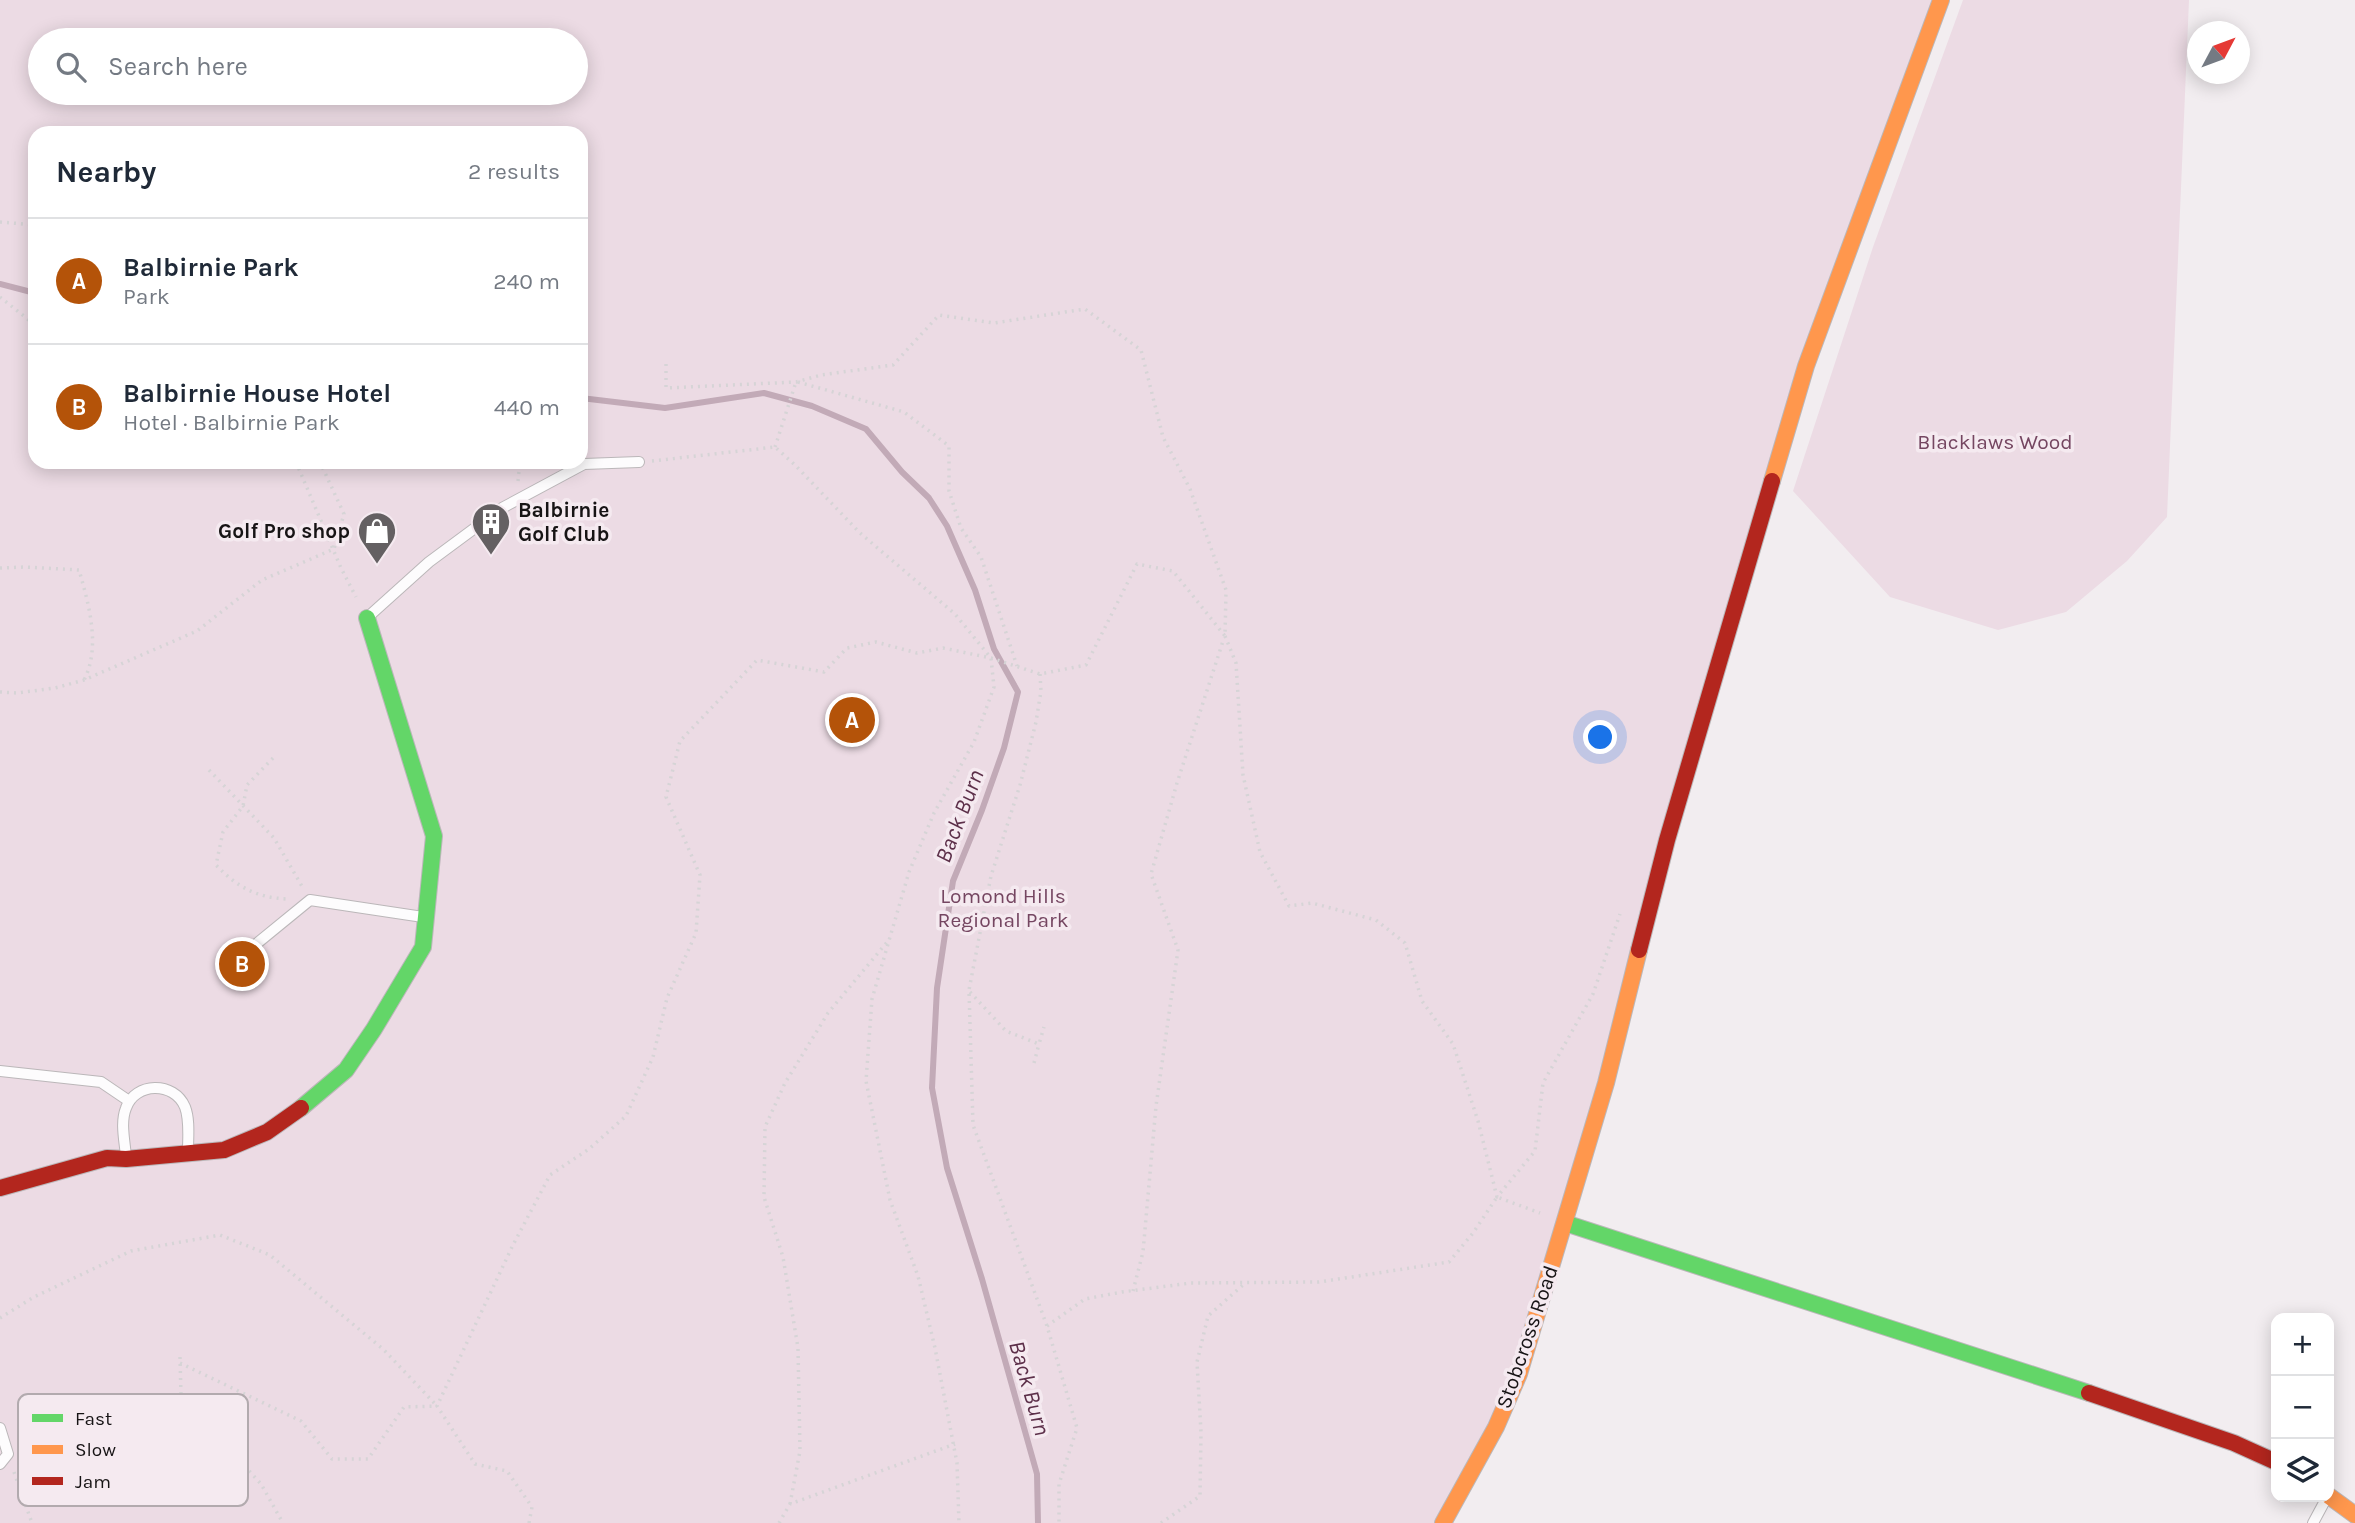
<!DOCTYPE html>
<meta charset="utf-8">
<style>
body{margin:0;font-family:Karla,sans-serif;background:#f2f2f3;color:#1f2937}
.controls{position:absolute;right:21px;bottom:21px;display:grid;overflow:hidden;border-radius:14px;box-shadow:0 4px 18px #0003}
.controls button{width:63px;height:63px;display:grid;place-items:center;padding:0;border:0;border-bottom:2px solid #e0e1e3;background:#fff;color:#1f2937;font:35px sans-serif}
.compass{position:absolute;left:2187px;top:21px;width:63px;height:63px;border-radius:50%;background:#fff;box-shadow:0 4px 18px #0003;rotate:49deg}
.you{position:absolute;left:1601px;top:738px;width:24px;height:24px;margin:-18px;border:5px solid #fff;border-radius:50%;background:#1a73e8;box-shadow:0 0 0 10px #1a73e833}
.badge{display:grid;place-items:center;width:46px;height:46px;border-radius:50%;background:#b45309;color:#fff;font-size:23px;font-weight:700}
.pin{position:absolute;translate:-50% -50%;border:4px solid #fff;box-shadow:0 2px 7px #0006}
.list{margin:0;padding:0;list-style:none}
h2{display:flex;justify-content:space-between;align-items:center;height:91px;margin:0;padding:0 28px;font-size:30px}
h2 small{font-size:23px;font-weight:400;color:#747a83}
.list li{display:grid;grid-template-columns:46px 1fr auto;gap:21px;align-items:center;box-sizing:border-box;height:126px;padding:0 28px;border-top:2px solid #e0e1e3}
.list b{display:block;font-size:26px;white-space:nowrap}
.list p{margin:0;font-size:23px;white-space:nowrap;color:#747a83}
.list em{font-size:23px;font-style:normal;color:#747a83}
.icon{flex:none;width:38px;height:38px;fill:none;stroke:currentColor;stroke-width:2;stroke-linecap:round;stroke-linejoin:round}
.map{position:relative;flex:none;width:2355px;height:1523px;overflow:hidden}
.search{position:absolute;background:#fff;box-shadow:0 4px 18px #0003;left:28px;top:28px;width:560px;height:77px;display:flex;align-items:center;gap:18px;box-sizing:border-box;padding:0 24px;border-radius:38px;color:#747a83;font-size:26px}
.panel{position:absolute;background:#fff;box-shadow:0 4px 18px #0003;left:28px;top:126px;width:560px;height:343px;border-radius:21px}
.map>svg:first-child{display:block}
</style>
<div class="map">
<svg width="2355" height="1523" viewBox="0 0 2355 1523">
<rect width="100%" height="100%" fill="#f2edf0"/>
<path fill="#ecdbe4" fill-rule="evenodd" d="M 0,0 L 1941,0 L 1806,366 L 1519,1374 L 1440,1523 L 0,1523 ZM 40,40 L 576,40 L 576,93 L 40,93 ZM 35,133 L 581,133 L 581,462 L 35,462 Z
M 1963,0 L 2189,0 L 2167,517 L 2127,561 L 2066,612 L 1998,630 L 1890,597 L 1793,491 L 1873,247 Z"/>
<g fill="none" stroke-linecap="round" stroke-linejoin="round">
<path stroke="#c2aab7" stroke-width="6" d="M 0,284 L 35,293
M 581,398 L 665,408 L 764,393 L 812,406 L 866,429 L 902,472 L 929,498 L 947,526 L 975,590 L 994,649 L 1018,692 L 1004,748 L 982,810 L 953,881 L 937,988 L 932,1088 L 947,1168 L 982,1279 L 1037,1474 L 1038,1523"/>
<g stroke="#bbb7b9" stroke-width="12">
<path id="lane" d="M 369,616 L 429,562 L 502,508 L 584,464 L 639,462
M 255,945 L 310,900 L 423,917
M 0,1071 L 101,1082 L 129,1101
M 126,1157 C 125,1142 120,1123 126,1108 C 135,1082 174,1081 185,1107 C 190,1120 188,1137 188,1151
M 0,1428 L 8,1454 L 0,1464
M 2313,1523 L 2327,1497"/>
</g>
<g stroke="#bbb7b9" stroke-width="18">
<path id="fast" d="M 301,1108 L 346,1070 L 374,1029 L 423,947 L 434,836 L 367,618
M 1565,1223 L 2089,1393"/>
</g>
<g stroke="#bbb7b9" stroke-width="18">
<path id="slow" d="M 1772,481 L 1806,366 L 1941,0
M 2329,1496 L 2355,1515
M 1443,1523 L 1496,1427 L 1519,1374 L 1606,1083 L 1639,950"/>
</g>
<g stroke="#bbb7b9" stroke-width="18">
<path id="jam" d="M 1639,950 L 1667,840 L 1772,481
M 0,1188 L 107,1158 L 126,1159 L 224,1150 L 267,1132 L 301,1108
M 2089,1393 L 2234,1443 L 2276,1462"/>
</g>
<path stroke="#d6d4d6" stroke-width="3.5" stroke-dasharray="2 5" stroke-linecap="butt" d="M 0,222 L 35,225
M 0,297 L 35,325
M 798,382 L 904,412 L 949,446 L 949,491 L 961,528 L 981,557 L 1017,666
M 775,447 L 796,382
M 652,461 L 775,447 L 795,465 L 860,533 L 955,614 L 991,658 L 994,687 L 974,742 L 934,813 L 909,872 L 872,999 L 866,1081 L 890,1200 L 918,1276 L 935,1348 L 957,1463 L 959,1523
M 296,462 L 341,568 L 356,597
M 518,481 L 520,462
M 0,568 L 25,567 L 79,570 C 89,605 101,647 84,680
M 1225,636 L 1236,663 L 1243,775 L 1260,852 L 1289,906 L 1312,903 L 1376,920 L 1405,943 L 1422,1001 L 1453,1044 L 1478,1121 L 1497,1197 L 1535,1151 L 1543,1083 L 1593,994 L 1620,914
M 1040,674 L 1041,691 L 1036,722 L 1020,785 L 991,876 L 969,990 L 973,1125 L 1047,1326 L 1077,1428 L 1059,1484 L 1059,1523
M 0,692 L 17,693 L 55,688 L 84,680 L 197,631 L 262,580 L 334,549 L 344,514 L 320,462
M 273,758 L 247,785 L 243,806 L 223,832 L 216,865 C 237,887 257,898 288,899
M 209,770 L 274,838 L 303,888
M 970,992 L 1006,1031 L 1039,1044 L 1044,1027
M 1034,1063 L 1039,1044
M 1133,1291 L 1143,1252 L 1156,1106 L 1178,950 L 1151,874 L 1177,783 L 1224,638
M 0,1318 L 34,1297 L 131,1251 L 220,1235 L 270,1255 L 384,1350 L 437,1406
M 1047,1326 L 1085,1299 L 1122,1292 L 1191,1283 L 1319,1282 L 1449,1262 L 1473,1233 L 1497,1197 L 1540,1213
M 180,1357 L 181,1395 L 261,1484 L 283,1523
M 180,1363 L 301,1421 L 332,1459 L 368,1459 L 404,1407 L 437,1406
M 14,1472 L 32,1523
M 790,1504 L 800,1451 L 798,1348 L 783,1257 L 764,1197 L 765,1127 L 785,1083 L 828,1013 L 888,941
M 529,1523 L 532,1507 L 507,1471 L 475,1464 L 437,1406 L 513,1245 L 550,1175 L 589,1149 L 626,1116 L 653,1057 L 667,998 L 696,933 L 700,875 L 666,797 L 680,741 L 757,660 L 824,672 L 847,648 L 876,642 L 917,653 L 943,648 L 991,658 L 1040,674 L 1086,665 L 1137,564 L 1173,571 L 1225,636 L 1226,590 L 1190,489 L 1163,437 L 1141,350 L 1085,309 L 994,323 L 939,315 L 893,365 L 821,375 L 796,382 L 666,388 L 666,361
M 779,1523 L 790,1504 L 955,1444
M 1161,1523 L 1200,1496 L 1201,1432 L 1197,1362 L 1208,1316 L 1244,1284"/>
<use href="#lane" stroke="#fdfcfd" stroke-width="10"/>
<use href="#fast" stroke="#63d668" stroke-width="16"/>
<use href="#slow" stroke="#ff974d" stroke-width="16"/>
<use href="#jam" stroke="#b3261e" stroke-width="16"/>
</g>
<defs>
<g id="building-pin" transform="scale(2.0125)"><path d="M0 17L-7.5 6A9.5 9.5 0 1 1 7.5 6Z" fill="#646062" stroke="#f5eaf0"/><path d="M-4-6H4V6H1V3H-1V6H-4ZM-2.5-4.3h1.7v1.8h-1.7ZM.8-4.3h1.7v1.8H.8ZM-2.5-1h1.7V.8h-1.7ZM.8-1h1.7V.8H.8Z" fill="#fff"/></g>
<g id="shop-pin" transform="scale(2.0125)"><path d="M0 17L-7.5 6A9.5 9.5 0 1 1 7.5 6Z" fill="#646062" stroke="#f5eaf0"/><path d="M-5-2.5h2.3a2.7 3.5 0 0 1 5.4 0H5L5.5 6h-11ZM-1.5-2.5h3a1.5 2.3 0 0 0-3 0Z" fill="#fff"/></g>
</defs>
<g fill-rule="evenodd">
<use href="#building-pin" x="491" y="522"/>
<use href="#shop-pin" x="377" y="531"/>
</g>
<g text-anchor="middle" stroke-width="7" stroke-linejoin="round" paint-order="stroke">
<g font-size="21" fill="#754661" stroke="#f5eaf0">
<text x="1995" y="449">Blacklaws Wood</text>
<text x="1003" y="903">Lomond Hills<tspan x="1003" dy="24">Regional Park</tspan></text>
</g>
<g font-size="21" font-weight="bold" fill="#171415" stroke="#f5eaf0" text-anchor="start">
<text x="518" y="517">Balbirnie<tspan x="518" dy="24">Golf Club</tspan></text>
<text x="350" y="538" text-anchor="end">Golf Pro shop</text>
</g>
<g font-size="21" fill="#171415" stroke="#f5eaf0">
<text transform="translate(1527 1337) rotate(-71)" y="7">Stobcross Road</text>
</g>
<g font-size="23" font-style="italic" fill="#5d304a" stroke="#f5eaf0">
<text transform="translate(959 816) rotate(-69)" y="8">Back Burn</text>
<text transform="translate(1030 1388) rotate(74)" y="8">Back Burn</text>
</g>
</g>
<rect x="18" y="1394" width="230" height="112" rx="10" fill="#f5eaf0" stroke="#b2aaae" stroke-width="2"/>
<rect x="32" y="1414" width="31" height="8" fill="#63d668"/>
<rect x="32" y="1445" width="31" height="9" fill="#ff974d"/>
<rect x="32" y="1477" width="31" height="8" fill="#b3261e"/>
<g font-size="19" fill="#171415">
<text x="75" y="1425">Fast</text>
<text x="75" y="1456">Slow</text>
<text x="75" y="1488">Jam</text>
</g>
</svg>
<div class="controls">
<button>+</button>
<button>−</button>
<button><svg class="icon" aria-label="layers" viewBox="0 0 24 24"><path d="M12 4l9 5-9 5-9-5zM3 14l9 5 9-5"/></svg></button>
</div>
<svg class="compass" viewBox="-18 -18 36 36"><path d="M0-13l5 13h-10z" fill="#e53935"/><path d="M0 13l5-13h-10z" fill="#747a83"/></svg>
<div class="you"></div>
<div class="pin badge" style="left:852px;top:720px">A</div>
<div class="pin badge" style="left:242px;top:964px">B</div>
<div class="search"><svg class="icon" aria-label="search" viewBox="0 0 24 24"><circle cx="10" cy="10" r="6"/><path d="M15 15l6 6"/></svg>Search here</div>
<section class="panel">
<h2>Nearby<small>2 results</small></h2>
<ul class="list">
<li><span class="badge">A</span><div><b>Balbirnie Park</b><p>Park</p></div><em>240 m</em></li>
<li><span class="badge">B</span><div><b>Balbirnie House Hotel</b><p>Hotel · Balbirnie Park</p></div><em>440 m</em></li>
</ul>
</section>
</div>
